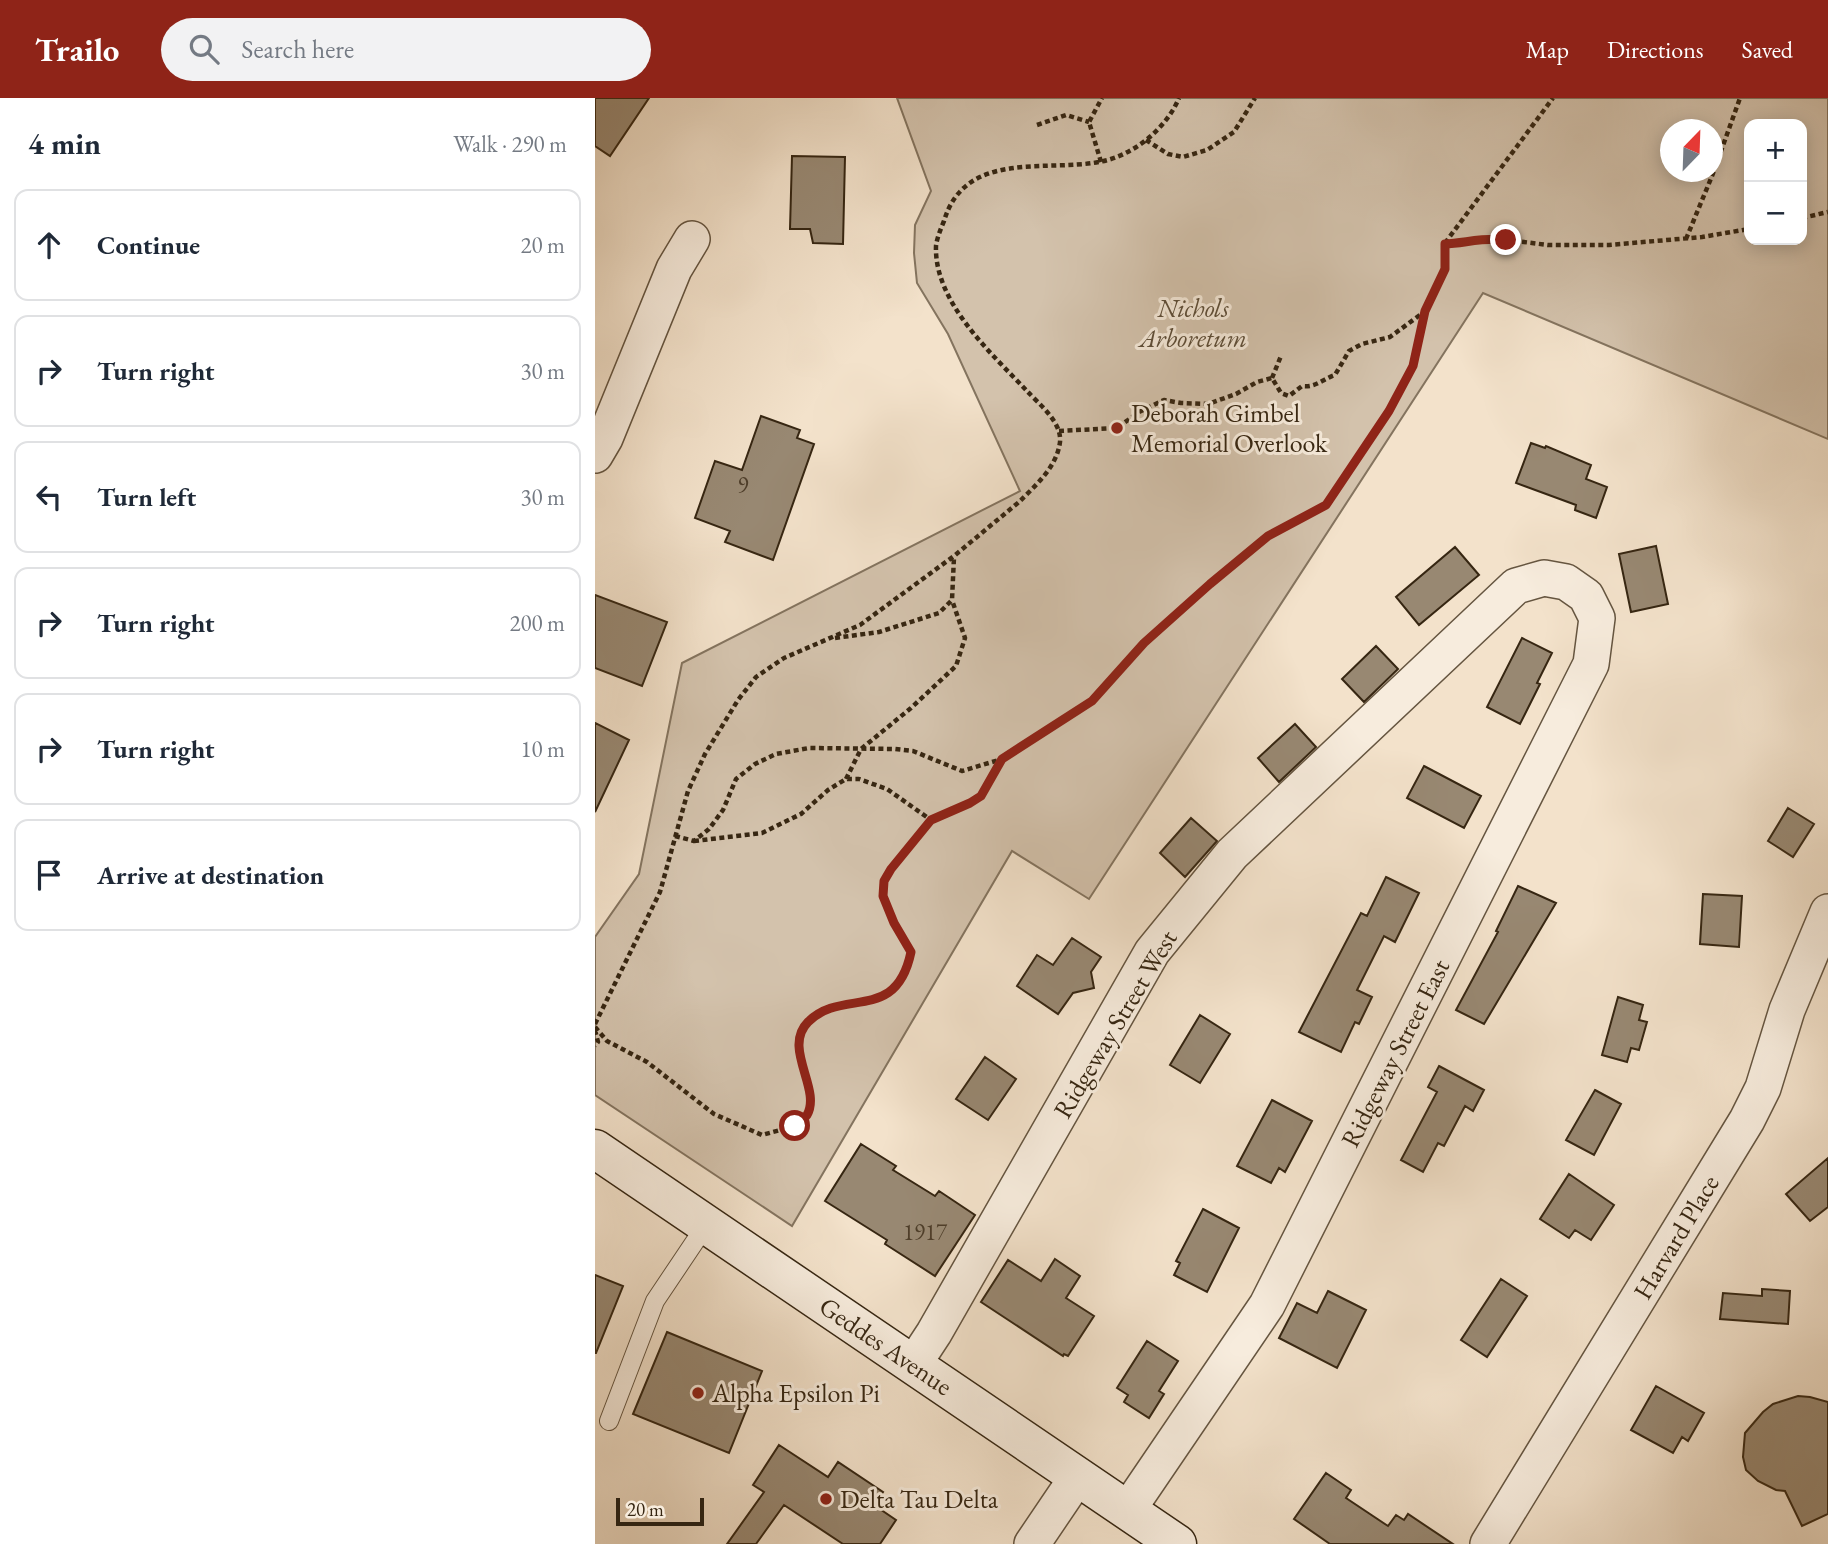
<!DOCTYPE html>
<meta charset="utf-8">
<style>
body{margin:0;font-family:"EB Garamond",serif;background:#f2f2f3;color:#1f2937}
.controls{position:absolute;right:21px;top:21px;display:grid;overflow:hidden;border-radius:14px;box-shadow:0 4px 18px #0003}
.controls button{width:63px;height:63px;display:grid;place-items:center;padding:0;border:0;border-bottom:2px solid #e0e1e3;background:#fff;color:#1f2937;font:35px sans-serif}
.compass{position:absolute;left:1065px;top:21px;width:63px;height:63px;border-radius:50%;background:#fff;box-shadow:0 4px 18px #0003;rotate:23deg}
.scale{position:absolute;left:21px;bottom:18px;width:88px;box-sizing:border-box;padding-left:7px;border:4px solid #362612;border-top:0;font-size:19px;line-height:24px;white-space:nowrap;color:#362612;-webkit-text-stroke:5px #f7ecdd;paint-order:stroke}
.stop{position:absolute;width:21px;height:21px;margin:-16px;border:5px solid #8f2418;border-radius:50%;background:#fff}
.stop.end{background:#8f2418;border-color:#fff;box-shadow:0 2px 7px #0008}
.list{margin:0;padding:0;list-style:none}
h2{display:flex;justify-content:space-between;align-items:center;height:91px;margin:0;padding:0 28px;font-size:30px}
h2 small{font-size:23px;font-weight:400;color:#747a83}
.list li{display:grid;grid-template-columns:46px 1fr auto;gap:21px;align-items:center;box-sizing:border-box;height:112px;margin:0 14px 14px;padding:0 14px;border:2px solid #e0e1e3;border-radius:14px}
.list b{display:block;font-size:26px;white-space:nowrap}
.list em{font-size:23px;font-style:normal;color:#747a83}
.icon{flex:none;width:38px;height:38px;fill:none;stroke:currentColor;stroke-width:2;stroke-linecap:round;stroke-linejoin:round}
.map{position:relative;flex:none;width:1233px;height:1446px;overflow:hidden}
header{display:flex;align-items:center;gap:42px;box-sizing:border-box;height:98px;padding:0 35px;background:#8f2418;color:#fff}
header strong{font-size:33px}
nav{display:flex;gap:38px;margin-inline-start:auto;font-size:24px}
.search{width:490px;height:63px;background:#f2f2f3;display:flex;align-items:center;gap:18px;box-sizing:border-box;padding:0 24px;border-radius:38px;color:#747a83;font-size:26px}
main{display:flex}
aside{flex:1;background:#fff}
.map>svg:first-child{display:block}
</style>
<header>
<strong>Trailo</strong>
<div class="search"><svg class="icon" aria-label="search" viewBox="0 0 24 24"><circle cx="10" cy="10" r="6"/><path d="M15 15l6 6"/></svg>Search here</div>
<nav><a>Map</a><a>Directions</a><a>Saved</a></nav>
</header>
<main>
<aside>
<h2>4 min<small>Walk · 290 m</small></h2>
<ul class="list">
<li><svg class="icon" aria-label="ahead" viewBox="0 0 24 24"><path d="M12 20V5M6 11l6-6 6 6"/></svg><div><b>Continue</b></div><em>20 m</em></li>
<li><svg class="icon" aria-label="right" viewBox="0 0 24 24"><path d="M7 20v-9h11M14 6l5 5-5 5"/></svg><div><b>Turn right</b></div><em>30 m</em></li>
<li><svg class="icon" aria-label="left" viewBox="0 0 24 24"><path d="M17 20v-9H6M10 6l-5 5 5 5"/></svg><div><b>Turn left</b></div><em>30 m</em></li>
<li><svg class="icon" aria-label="right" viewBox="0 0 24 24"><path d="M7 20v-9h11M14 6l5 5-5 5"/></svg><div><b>Turn right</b></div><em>200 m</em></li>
<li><svg class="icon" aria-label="right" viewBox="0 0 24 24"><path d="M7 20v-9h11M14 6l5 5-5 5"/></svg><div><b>Turn right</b></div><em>10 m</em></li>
<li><svg class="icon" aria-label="arrive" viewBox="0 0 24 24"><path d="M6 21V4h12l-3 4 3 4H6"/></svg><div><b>Arrive at destination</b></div></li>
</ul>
</aside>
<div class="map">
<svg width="1233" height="1446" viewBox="0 0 1233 1446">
<rect width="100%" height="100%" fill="#f3e2cb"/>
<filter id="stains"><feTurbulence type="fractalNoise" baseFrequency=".00286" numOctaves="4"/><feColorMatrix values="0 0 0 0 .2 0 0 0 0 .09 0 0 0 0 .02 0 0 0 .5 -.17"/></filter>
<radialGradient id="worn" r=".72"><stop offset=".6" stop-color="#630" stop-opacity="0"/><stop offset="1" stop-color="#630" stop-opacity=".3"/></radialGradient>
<path fill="#d3c2ac" stroke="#84745f" stroke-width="2" fill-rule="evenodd" d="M 302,0 L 1233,0 L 1233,341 L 888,195 L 494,801 L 417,753 L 197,1128 L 0,997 L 0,839 L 44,776 L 87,565 L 425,393 L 353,236 L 322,185 L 319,155 L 320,127 L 336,93 ZM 1154,26 L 1207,26 L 1207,142 L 1154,142 ZM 1076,32 L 1118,32 L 1118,74 L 1076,74 Z"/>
<path fill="#988872" stroke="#362612" stroke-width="2" d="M 0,0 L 54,0 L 15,58 L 0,48 Z
M 197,58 L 250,59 L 248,146 L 218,145 L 215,131 L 195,131 Z
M 166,318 L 205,332 L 202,340 L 219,346 L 178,462 L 130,444 L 135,433 L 100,420 L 120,363 L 147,372 Z
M 936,345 L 950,350 L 951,348 L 996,367 L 991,381 L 1012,389 L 1001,420 L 980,412 L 981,407 L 921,385 Z
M 1061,448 L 1073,506 L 1036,514 L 1024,456 Z
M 860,449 L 884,477 L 824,527 L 801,499 Z
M 0,497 L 72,524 L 47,588 L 0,570 Z
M 927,540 L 957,555 L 942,585 L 945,586 L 925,626 L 892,609 Z
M 781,548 L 803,571 L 769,604 L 747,581 Z
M 0,625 L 34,642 L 0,714 Z
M 700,626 L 721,649 L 684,684 L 663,660 Z
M 829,668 L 886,698 L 869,730 L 812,700 Z
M 1193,710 L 1219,726 L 1198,759 L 1173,743 Z
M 596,720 L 622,743 L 590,779 L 565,755 Z
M 791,779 L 824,795 L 800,844 L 789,838 L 762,892 L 777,899 L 764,926 L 760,924 L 746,954 L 704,934 L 766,815 L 772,818 Z
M 923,788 L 961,805 L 889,926 L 861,912 L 903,834 L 901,833 Z
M 1108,796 L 1147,798 L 1144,849 L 1105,846 Z
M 477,840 L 506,859 L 496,874 L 499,890 L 478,895 L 463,916 L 422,888 L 442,857 L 458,867 Z
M 1023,899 L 1048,907 L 1044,922 L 1052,924 L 1044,952 L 1036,950 L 1032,964 L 1007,957 Z
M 605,917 L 635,936 L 605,985 L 575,967 Z
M 390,959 L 421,981 L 393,1022 L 361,1001 Z
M 844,968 L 889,992 L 878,1013 L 870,1008 L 849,1048 L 843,1045 L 828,1074 L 806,1062 L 842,994 L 833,989 Z
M 1000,992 L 1026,1006 L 999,1057 L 971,1042 Z
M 677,1002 L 717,1023 L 690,1074 L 684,1070 L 676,1085 L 642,1068 Z
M 266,1046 L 301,1068 L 298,1072 L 340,1098 L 344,1093 L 380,1117 L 340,1178 L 290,1146 L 292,1142 L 230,1103 Z
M 1233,1060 L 1233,1109 L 1215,1123 L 1191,1096 Z
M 974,1076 L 1019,1107 L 996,1142 L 980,1132 L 974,1140 L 945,1121 Z
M 608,1111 L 644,1130 L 612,1194 L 579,1177 L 585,1165 L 581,1163 Z
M 460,1161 L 485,1178 L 471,1200 L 499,1218 L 473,1258 L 469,1256 L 468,1258 L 386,1204 L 413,1162 L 446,1183 Z
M 0,1177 L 28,1188 L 1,1255 L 0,1255 Z
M 906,1181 L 932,1198 L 892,1259 L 866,1242 Z
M 1167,1191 L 1195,1193 L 1193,1226 L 1125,1221 L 1128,1195 L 1167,1198 Z
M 733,1193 L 771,1212 L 742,1270 L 684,1240 L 702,1205 L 722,1215 Z
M 72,1234 L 167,1273 L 134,1355 L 38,1316 Z
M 552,1243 L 583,1263 L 564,1293 L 569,1296 L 554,1320 L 529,1304 L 533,1297 L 522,1290 Z
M 1061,1288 L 1109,1315 L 1093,1343 L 1087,1339 L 1078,1355 L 1036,1332 Z
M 1203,1298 L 1215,1299 L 1233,1304 L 1233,1416 L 1207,1428 L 1190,1393 L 1181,1392 L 1163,1383 L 1151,1372 L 1148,1359 L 1150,1335 L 1168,1314 L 1178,1306 Z
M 184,1347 L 233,1379 L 243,1364 L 288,1394 L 279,1407 L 301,1422 L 285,1446 L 248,1446 L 189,1407 L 161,1446 L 132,1446 L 169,1394 L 158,1387 Z
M 731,1375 L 756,1392 L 751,1400 L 793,1428 L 801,1417 L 809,1422 L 813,1416 L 858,1446 L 735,1446 L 699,1421 Z"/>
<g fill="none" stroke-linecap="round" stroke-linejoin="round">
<g stroke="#655540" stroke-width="20">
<path id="lane" d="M 14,1323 L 60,1203 L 111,1127"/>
</g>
<g stroke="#655540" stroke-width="38">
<path id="street" d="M 0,357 L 10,340 L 79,171 L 97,141
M 318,1267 L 339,1235 L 557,854 L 637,756 L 921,488 L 949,480 L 971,484 L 991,498 L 1002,520 L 996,566 L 672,1207 L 532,1413
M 437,1446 L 483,1378
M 893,1446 L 1152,1022 L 1168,990 L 1192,912 L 1233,814"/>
</g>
<g stroke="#362612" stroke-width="41">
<path id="secondary" d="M 0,1051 L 582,1446"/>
</g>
<path stroke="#362612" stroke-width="4.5" stroke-dasharray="5 3.5" stroke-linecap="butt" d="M 442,27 L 471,17 L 494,24
M 551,42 L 573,56 L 588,59 L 612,52 L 639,34 L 660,0
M 506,64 L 494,24 L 507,0
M 1207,120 L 1233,114
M 1091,141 L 1117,78 L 1145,0
M 850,145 L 958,0
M 677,280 L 686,258
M 464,333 L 522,330 L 544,314 L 569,302 L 586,305 L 613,306 L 641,296 L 662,284 L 677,280 L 686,295 L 694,298 L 707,288 C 720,290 728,281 740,277 L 754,253 L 767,246 L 795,239 L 829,214
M 240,540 L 284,534 L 344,515 L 357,502 L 359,459
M 251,681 L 266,651 L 316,610 L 361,568 L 370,540 L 357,502
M 80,738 L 99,743 L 114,731 L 128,712 L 141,681 L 160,666 L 181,656 L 214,650 L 300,651 L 318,653 L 367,673 L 407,661
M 99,743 L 167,735 L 206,716 L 233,692 L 251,681 L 264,681 L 292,691 L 336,722
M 0,926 L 65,794 L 93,693 L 110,656 L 143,602 L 161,579 L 189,560 L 265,527 L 359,458 L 424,404 C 440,388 462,369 465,344 C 467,324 444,306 432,293 C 396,255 339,204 341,148 C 342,140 346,130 349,123 C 370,52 450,74 504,64 C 538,58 571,31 584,0
M 0,929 L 12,943 L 52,964 L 119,1016 L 167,1037 L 200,1028 L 213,1016 L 215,999 L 204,948 L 206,934 L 214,922 L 231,911 L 278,903 L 301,889 L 312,873 L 316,854 L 299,825 L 288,798 L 289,783 L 296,771 L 336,722 L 375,705 L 386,698 L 407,661 L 497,603 L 549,545 L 615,486 L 673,438 L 731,407 L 794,313 L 818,267 L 830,213 L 850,171 L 850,146 L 872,145 L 897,140 L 953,147 L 1014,147 L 1107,139 L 1154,131
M 0,932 L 3,944 L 0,948"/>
<use href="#lane" stroke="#f7ecdd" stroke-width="18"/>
<use href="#street" stroke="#f7ecdd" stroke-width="35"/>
<use href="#secondary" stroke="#f7ecdd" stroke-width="38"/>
</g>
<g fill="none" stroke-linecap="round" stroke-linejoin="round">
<path stroke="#8f2418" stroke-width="9" d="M 200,1028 C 203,1025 209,1021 212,1017 C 227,991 187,950 213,924 C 248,889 301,926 316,854 L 299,825 L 288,798 L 289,783 L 296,771 L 336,722 L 375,705 L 386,698 L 407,661 L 497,603 L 549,545 L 615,486 L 673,438 L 731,407 L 794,313 L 818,268 L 830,213 L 850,171 L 850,146 C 870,145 890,139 911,142"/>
</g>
<g fill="#8f2418" stroke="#f7ecdd" stroke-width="2.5">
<circle cx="522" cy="330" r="7"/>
<circle cx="103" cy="1295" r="7"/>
<circle cx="231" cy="1401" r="7"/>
</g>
<g text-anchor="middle" stroke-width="6" stroke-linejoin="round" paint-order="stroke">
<g font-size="23" fill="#4e3e2a">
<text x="148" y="395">9</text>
<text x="330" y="1142">1917</text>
</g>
<g font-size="26" font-style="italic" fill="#5d4d38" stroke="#f7ecdd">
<text x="598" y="219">Nichols<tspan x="598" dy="30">Arboretum</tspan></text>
</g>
<g font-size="26" fill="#362612" stroke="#f7ecdd" text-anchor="start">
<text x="536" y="324">Deborah Gimbel<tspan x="536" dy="30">Memorial Overlook</tspan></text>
<text x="117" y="1304">Alpha Epsilon Pi</text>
<text x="245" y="1410">Delta Tau Delta</text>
</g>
<g font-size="26" fill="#362612" stroke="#f7ecdd">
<text transform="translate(520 926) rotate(-59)" y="9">Ridgeway Street West</text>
<text transform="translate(800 955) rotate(-63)" y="9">Ridgeway Street East</text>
<text transform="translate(1081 1139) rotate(-59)" y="9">Harvard Place</text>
<text transform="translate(291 1248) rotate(34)" y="9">Geddes Avenue</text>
</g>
</g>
<rect width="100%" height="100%" filter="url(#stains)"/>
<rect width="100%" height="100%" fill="url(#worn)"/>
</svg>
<div class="controls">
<button>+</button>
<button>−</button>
</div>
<svg class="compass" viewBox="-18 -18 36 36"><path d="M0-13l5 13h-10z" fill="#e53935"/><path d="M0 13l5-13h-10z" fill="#747a83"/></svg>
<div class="scale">20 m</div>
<div class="stop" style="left:200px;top:1028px"></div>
<div class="stop end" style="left:911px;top:142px"></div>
</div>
</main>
